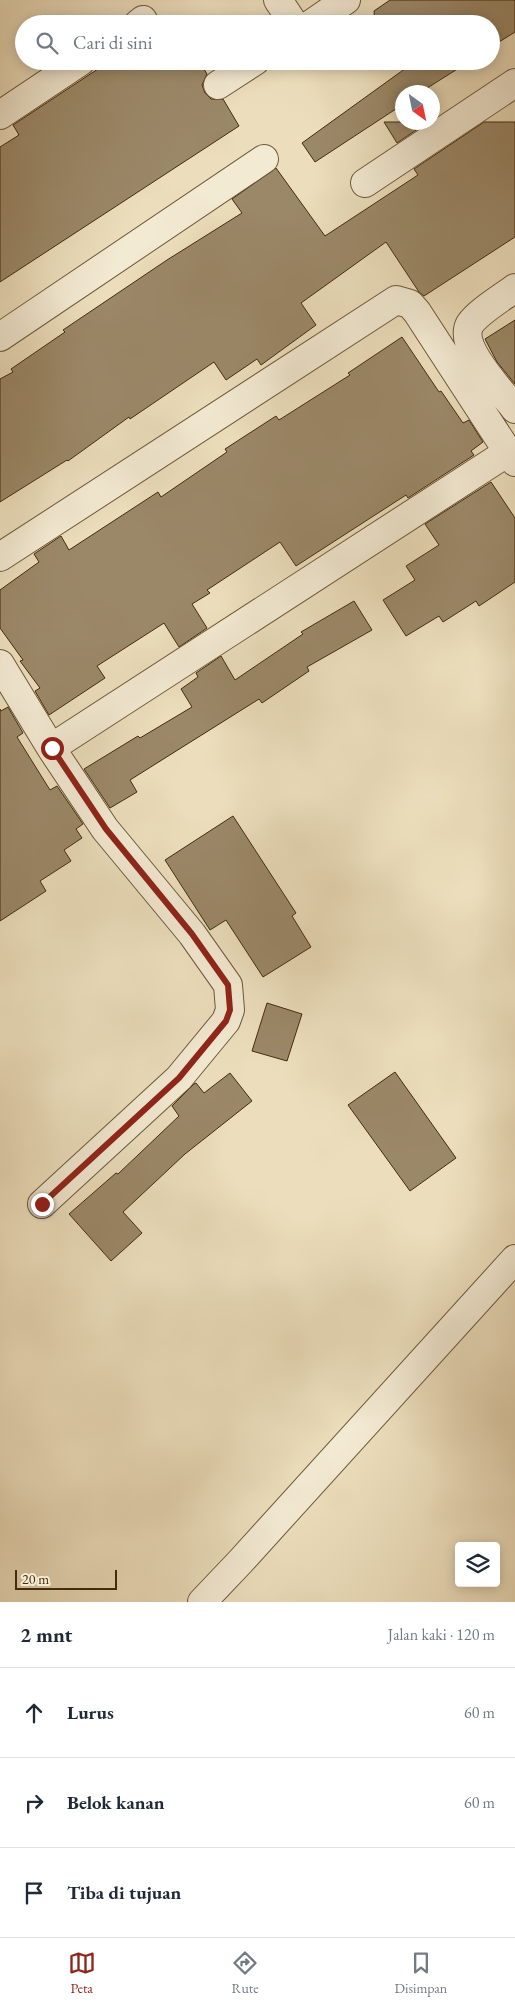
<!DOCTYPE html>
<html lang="id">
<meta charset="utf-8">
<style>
body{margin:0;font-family:"EB Garamond",serif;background:#f2f2f3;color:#1f2937}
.controls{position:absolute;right:15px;bottom:15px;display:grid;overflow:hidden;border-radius:5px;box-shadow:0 2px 12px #0003}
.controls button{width:45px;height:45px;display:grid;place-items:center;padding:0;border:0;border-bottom:1px solid #e0e1e3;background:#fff;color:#1f2937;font:25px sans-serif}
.compass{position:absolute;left:395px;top:85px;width:45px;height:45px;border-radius:50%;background:#fff;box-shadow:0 2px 12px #0003;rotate:147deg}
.scale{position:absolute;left:15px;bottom:12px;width:102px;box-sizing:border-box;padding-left:5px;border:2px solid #442b0d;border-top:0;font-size:14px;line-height:18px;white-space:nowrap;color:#442b0d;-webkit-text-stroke:4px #f3ead3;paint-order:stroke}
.stop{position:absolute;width:15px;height:15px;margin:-11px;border:4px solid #8f2418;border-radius:50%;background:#fff}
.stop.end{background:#8f2418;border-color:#fff;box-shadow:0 1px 5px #0008}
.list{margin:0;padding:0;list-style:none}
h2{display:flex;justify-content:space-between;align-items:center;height:65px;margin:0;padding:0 20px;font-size:21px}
h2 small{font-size:16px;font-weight:400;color:#747a83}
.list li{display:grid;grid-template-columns:32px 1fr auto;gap:15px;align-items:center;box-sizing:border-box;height:90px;padding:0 20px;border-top:1px solid #e0e1e3}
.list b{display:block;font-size:19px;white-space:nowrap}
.list em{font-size:16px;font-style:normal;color:#747a83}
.icon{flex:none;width:28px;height:28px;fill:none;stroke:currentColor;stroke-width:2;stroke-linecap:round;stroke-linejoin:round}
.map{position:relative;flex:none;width:515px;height:1602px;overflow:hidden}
.search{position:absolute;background:#fff;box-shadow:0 2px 12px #0003;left:15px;right:15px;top:15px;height:55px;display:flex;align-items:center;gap:12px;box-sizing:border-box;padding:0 18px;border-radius:28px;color:#747a83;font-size:19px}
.sheet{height:335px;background:#fff}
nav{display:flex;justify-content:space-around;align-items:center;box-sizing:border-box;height:70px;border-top:1px solid #e0e1e3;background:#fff;font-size:14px;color:#747a83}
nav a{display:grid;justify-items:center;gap:2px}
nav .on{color:#8f2418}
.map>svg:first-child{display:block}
</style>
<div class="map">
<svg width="515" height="1602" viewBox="0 0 515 1602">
<rect width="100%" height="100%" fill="#ecdebc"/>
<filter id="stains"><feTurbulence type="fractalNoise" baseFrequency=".004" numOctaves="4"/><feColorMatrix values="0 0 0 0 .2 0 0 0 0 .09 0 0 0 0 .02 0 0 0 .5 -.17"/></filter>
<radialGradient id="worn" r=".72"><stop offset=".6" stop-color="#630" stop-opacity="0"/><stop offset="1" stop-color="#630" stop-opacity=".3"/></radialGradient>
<path fill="#9b8868" stroke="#442b0d" d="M 390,0 L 515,0 L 515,32 L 491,47 L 491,24 L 375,24 L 374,11 Z
M 110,61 L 199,61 L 207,74 L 202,85 L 205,93 L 211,99 L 223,99 L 239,126 L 0,282 L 0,147 L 19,135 L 13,125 Z
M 401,61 L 470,61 L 421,92 L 402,92 L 402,105 L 315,162 L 302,143 L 406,68 Z
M 384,122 L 428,122 L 397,143 Z
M 484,122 L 515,122 L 515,237 L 424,296 L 419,292 L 386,242 L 301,303 L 316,325 L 261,365 L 257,359 L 226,380 L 214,362 L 130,419 L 129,417 L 68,461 L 67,460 L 0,502 L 0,379 L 13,372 L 11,369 L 65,332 L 63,330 L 167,260 L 242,213 L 232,199 L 276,168 L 325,236 L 418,175 L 414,169 Z
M 515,320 L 515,384 L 497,362 L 485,339 Z
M 402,337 L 439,392 L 441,391 L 463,423 L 469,420 L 483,442 L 471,451 L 474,455 L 408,498 L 406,495 L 296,566 L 280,542 L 207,590 L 210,593 L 192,604 L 207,628 L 179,647 L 164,623 L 97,666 L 105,678 L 49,715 L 35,691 L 40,688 L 20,661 L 23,660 L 0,628 L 0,590 L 39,562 L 34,554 L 61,536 L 69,550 L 158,492 L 161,497 L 227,452 L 225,449 L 276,416 L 279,420 L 350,375 L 348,373 Z
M 491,482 L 515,518 L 515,582 L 479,606 L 476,601 L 443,622 L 439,616 L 406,636 L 383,600 L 415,580 L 406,566 L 439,545 L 425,524 Z
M 354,601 L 372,630 L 307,667 L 309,671 L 262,703 L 259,699 L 130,780 L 137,792 L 110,808 L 84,769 L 138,736 L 140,738 L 192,707 L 181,689 L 198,677 L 196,673 L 221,656 L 235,680 L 303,634 L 301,632 Z
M 8,707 L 23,733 L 17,737 L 50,790 L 57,786 L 83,824 L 76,829 L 82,838 L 64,850 L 71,861 L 40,881 L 46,891 L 0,921 L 0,709 L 1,711 Z
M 233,816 L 296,913 L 292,916 L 311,947 L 263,977 L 226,920 L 210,930 L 165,860 Z
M 267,1003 L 302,1014 L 287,1061 L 252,1051 Z
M 395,1072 L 456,1158 L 410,1191 L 348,1105 Z
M 230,1073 L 252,1101 L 185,1154 L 123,1212 L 142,1233 L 111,1261 L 69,1214 L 116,1173 L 118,1174 L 179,1116 L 172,1106 L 194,1084 L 196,1083 L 204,1093 Z"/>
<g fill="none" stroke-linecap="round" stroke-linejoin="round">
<g stroke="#6e5839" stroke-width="30">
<path id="street" d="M 278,0 L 294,24
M 138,24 L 143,20
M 311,24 L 346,0
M 218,85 L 255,61
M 0,115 L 81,61
M 365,183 L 515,83
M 515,288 C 503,297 478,312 470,324 C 457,347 502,391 515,409
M 0,337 L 264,159
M 0,557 L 396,300 L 410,304 L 417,312 L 508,452
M 0,664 L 51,748 L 508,452 L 515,462
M 42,1204 L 179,1078 L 226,1021 L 230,1010 L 228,985 L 192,934 L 105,829 L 51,748
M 202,1602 L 240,1562 L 515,1259"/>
</g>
<use href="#street" stroke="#f3ead3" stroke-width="28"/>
</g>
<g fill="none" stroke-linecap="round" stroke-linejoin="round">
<path stroke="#8f2418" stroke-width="6" d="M 42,1204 L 179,1078 L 226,1021 L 230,1010 L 228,985 L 192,934 L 106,829 L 52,748"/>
</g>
<rect width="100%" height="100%" filter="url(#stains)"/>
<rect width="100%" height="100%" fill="url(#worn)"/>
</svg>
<div class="controls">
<button><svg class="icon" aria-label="layers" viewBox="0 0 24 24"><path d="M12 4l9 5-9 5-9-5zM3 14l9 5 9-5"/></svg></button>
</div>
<svg class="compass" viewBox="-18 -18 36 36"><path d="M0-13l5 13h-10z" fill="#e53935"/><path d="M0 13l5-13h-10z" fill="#747a83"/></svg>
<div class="scale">20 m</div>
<div class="stop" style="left:52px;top:748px"></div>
<div class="stop end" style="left:42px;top:1204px"></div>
<div class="search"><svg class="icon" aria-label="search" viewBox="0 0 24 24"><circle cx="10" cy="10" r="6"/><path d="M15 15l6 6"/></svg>Cari di sini</div>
</div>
<section class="sheet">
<h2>2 mnt<small>Jalan kaki · 120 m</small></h2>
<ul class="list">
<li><svg class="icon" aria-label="ahead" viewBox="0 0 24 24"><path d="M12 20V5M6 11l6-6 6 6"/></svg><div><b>Lurus</b></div><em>60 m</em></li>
<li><svg class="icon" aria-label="right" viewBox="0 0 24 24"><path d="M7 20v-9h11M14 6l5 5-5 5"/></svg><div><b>Belok kanan</b></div><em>60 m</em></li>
<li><svg class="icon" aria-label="arrive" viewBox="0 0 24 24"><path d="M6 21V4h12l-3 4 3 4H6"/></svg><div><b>Tiba di tujuan</b></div></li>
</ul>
</section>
<nav>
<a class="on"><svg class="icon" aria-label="map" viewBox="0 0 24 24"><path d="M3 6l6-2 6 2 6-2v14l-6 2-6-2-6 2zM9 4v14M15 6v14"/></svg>Peta</a>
<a><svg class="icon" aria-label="directions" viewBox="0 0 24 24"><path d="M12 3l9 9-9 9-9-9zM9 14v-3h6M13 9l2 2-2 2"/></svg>Rute</a>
<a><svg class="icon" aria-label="saved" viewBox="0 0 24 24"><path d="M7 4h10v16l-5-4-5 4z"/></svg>Disimpan</a>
</nav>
